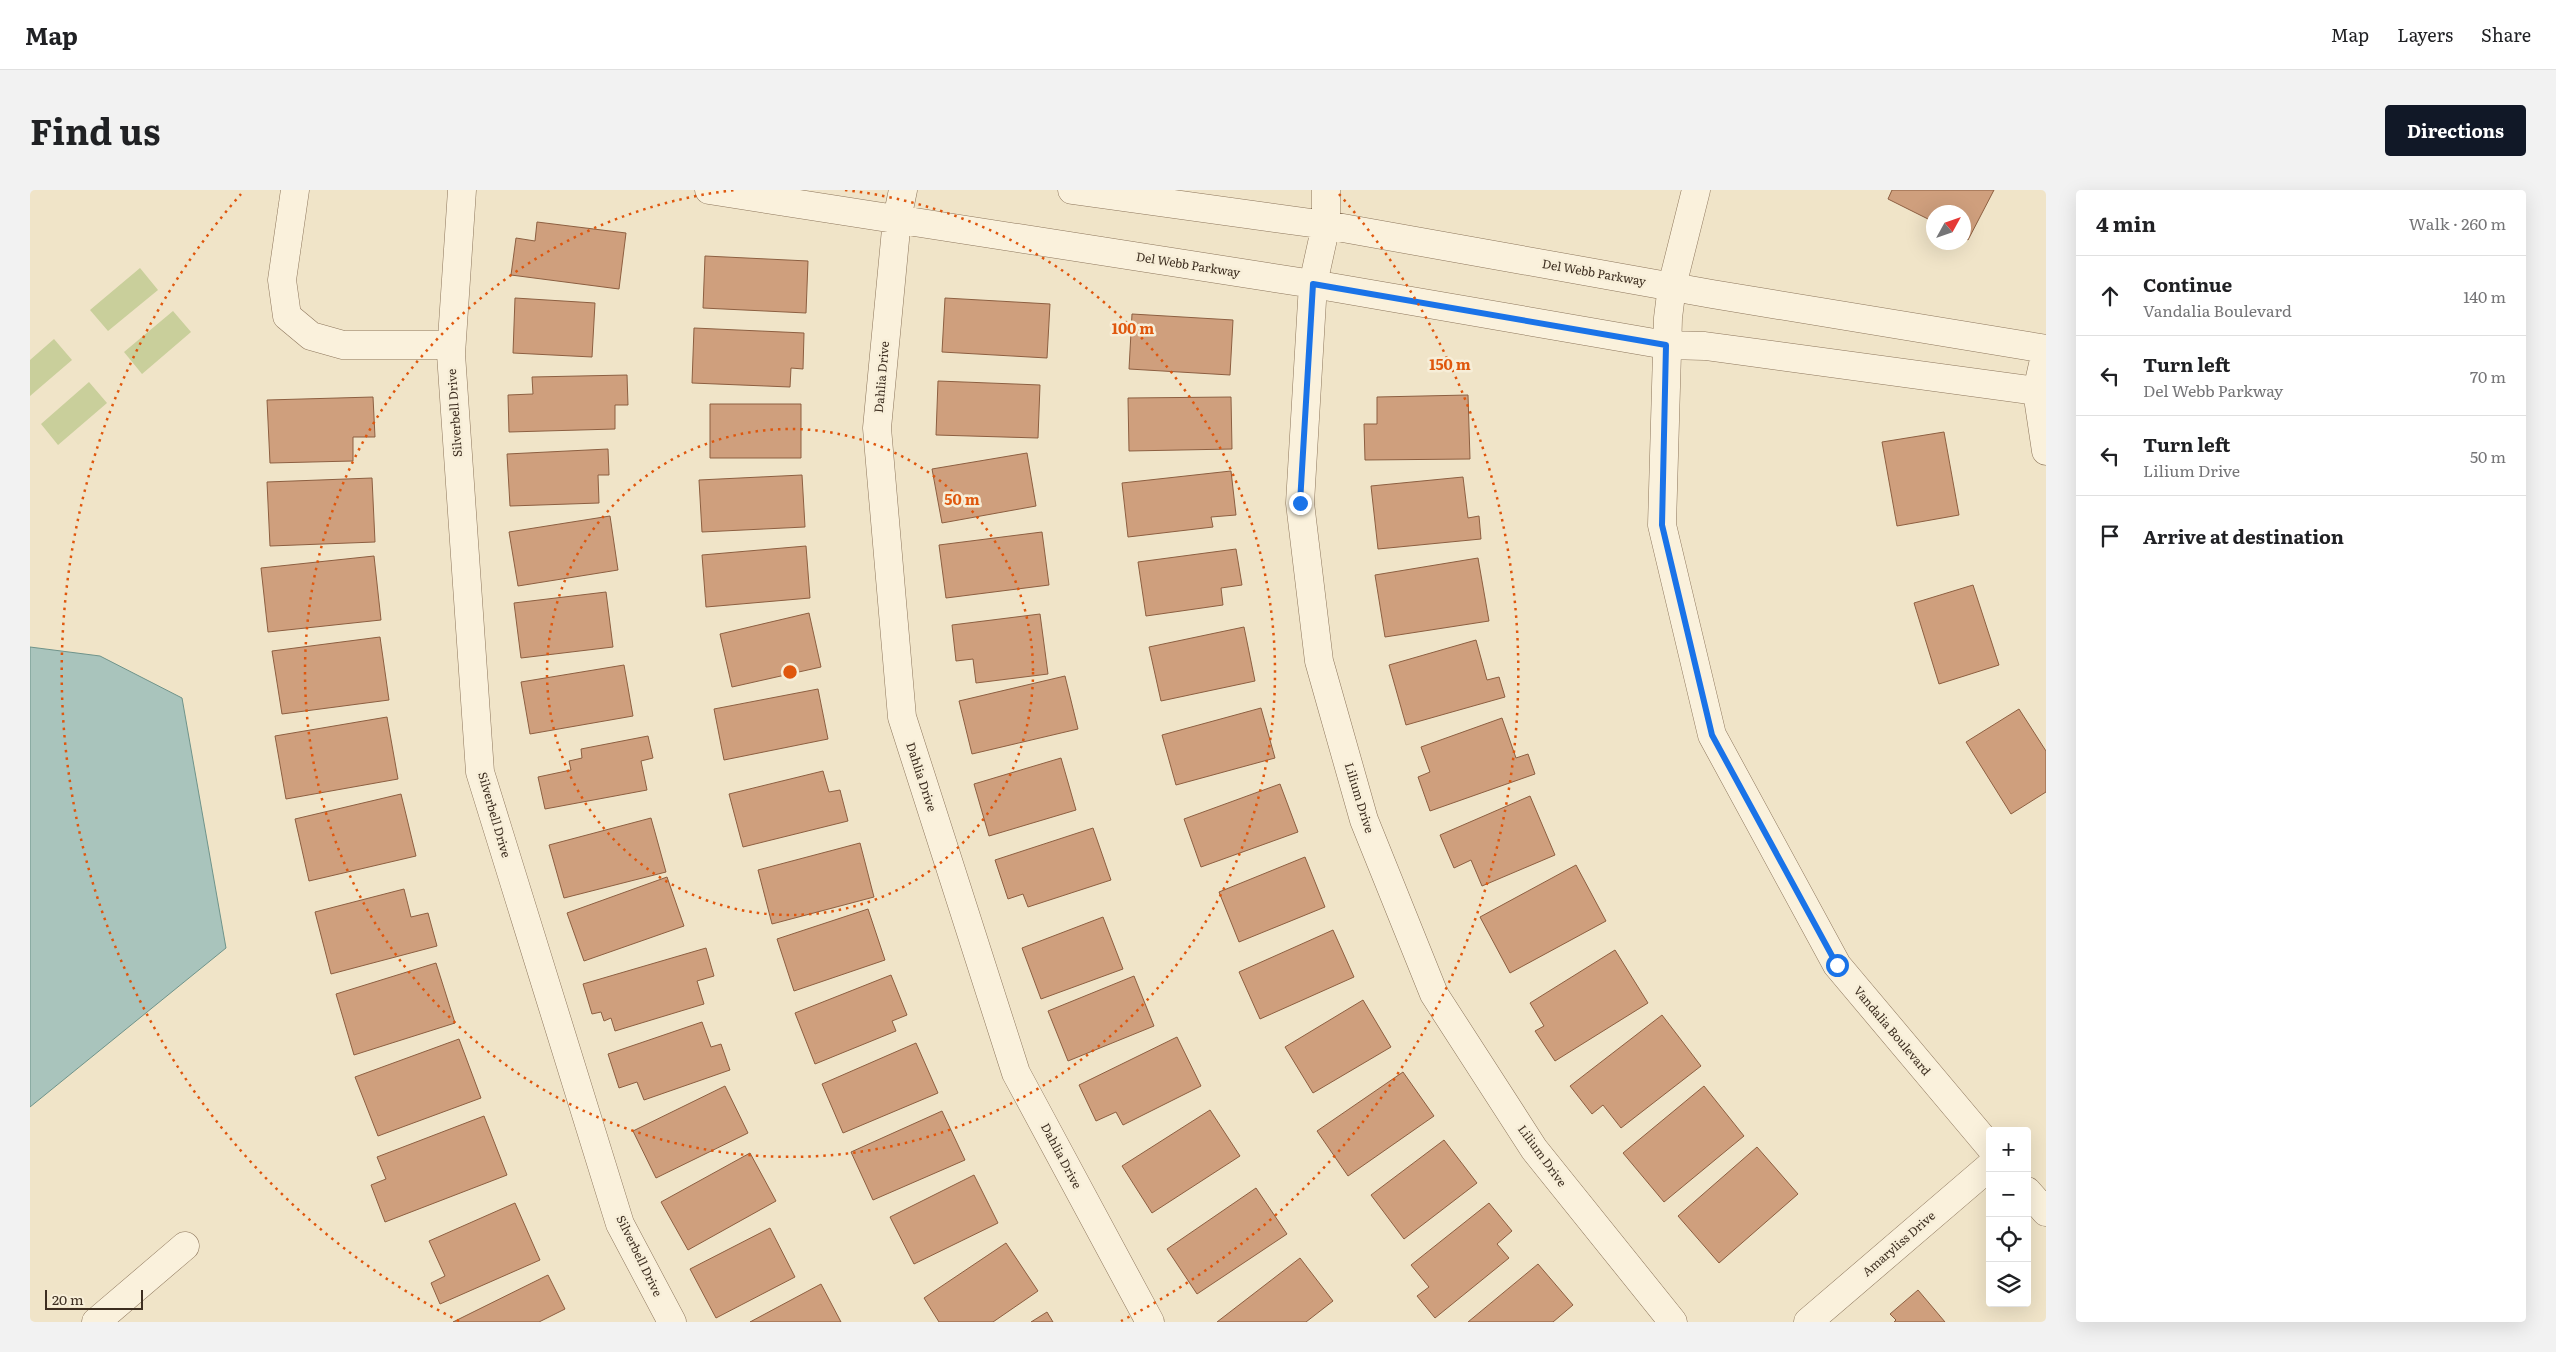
<!DOCTYPE html>
<meta charset="utf-8">
<style>
body{margin:0;font-family:Literata,serif;background:#f2f2f2;color:#202124}
.controls{position:absolute;right:15px;bottom:15px;display:grid;overflow:hidden;border-radius:5px;box-shadow:0 5px 20px #0002}
.controls button{width:45px;height:45px;display:grid;place-items:center;padding:0;border:0;border-bottom:1px solid #e0e0e0;background:#fff;color:#202124;font:25px sans-serif}
.compass{position:absolute;left:1896px;top:15px;width:45px;height:45px;border-radius:50%;background:#fff;box-shadow:0 5px 20px #0002;rotate:50deg}
.scale{position:absolute;left:15px;bottom:12px;width:98px;box-sizing:border-box;padding-left:5px;border:2px solid #3d2e20;border-top:0;font-size:14px;line-height:18px;white-space:nowrap;color:#3d2e20;-webkit-text-stroke:4px #f7eed8;paint-order:stroke}
.stop{position:absolute;width:15px;height:15px;margin:-11px;border:4px solid #1a73e8;border-radius:50%;background:#fff}
.stop.end{background:#1a73e8;border-color:#fff;box-shadow:0 1px 5px #0008}
.list{margin:0;padding:0;list-style:none}
h2{display:flex;justify-content:space-between;align-items:center;height:65px;margin:0;padding:0 20px;font-size:21px}
h2 small{font-size:16px;font-weight:400;color:#757577}
.list li{display:grid;grid-template-columns:32px 1fr auto;gap:15px;align-items:center;box-sizing:border-box;height:80px;padding:0 20px;border-top:1px solid #e0e0e0}
.list b{display:block;font-size:19px;white-space:nowrap}
.list p{margin:0;font-size:16px;white-space:nowrap;color:#757577}
.list em{font-size:16px;font-style:normal;color:#757577}
.icon{flex:none;width:28px;height:28px;fill:none;stroke:currentColor;stroke-width:2;stroke-linecap:round;stroke-linejoin:round}
.map{position:relative;flex:none;width:2016px;height:1132px;overflow:hidden;border-radius:5px}
header{display:flex;align-items:center;gap:30px;box-sizing:border-box;height:70px;padding:0 25px;background:#fff;border-bottom:1px solid #e0e0e0}
header strong{font-size:24px}
nav{display:flex;gap:28px;margin-inline-start:auto;font-size:18px}
.intro{display:flex;align-items:center;justify-content:space-between;box-sizing:border-box;height:120px;padding:0 30px}
h1{margin:0;font-size:35px}
.button{padding:12px 22px;border-radius:5px;background:#111827;color:#fff;font-size:18px;font-weight:700}
main{display:flex;gap:30px;padding:0 30px}
aside{flex:1;background:#fff;border-radius:5px;box-shadow:0 5px 20px #0002}
.map>svg:first-child{display:block}
</style>
<header>
<strong>Map</strong>
<nav><a>Map</a><a>Layers</a><a>Share</a></nav>
</header>
<div class="intro"><h1>Find us</h1><a class="button">Directions</a></div>
<main>
<div class="map">
<svg width="2016" height="1132" viewBox="0 0 2016 1132">
<rect width="100%" height="100%" fill="#f0e4c8"/>
<path fill="#c9cf9b" d="M 110,78 L 128,100 L 78,141 L 60,120 Z
M 143,121 L 161,142 L 112,184 L 94,162 Z
M 24,149 L 42,170 L 0,206 L 0,170 Z
M 59,192 L 77,213 L 28,255 L 11,234 Z"/>
<path fill="#a9c4bc" stroke="#6f938a" d="M 0,457 L 70,466 L 152,508 L 196,758 L 0,917 Z"/>
<path fill="#cf9f7d" stroke="#8d5f41" d="M 1862,0 L 1964,0 L 1938,50 L 1934,47 L 1934,22 L 1904,22 L 1904,32 L 1858,9 Z
M 507,32 L 596,43 L 589,99 L 481,85 L 486,48 L 505,51 Z
M 675,66 L 778,71 L 776,123 L 673,118 Z
M 485,108 L 565,113 L 562,167 L 483,163 Z
M 915,108 L 1020,114 L 1017,168 L 912,162 Z
M 1102,124 L 1203,130 L 1200,185 L 1099,179 Z
M 664,138 L 774,143 L 773,179 L 761,178 L 760,197 L 662,193 Z
M 597,185 L 598,215 L 585,215 L 585,239 L 479,242 L 478,205 L 503,204 L 502,187 Z
M 908,191 L 1010,195 L 1008,248 L 906,245 Z
M 1438,205 L 1440,269 L 1335,270 L 1334,234 L 1347,234 L 1347,207 Z
M 343,207 L 345,247 L 323,247 L 323,271 L 240,273 L 237,210 Z
M 1201,207 L 1202,259 L 1099,261 L 1098,208 Z
M 680,214 L 771,214 L 771,268 L 680,268 Z
M 1914,242 L 1929,325 L 1867,336 L 1852,252 Z
M 578,259 L 579,285 L 568,285 L 569,313 L 480,316 L 477,264 Z
M 997,263 L 1006,316 L 912,333 L 902,279 Z
M 1201,281 L 1206,325 L 1181,327 L 1183,337 L 1098,347 L 1092,293 Z
M 772,285 L 775,337 L 672,342 L 669,290 Z
M 1433,287 L 1438,328 L 1449,326 L 1451,349 L 1348,359 L 1341,296 Z
M 342,288 L 345,352 L 240,356 L 237,292 Z
M 580,326 L 588,380 L 488,396 L 479,342 Z
M 1012,342 L 1019,395 L 916,408 L 909,355 Z
M 776,356 L 780,408 L 676,417 L 672,365 Z
M 1206,359 L 1212,395 L 1191,398 L 1193,415 L 1116,426 L 1108,372 Z
M 344,366 L 351,430 L 238,442 L 231,378 Z
M 1448,368 L 1459,431 L 1355,447 L 1345,385 Z
M 1943,395 L 1969,475 L 1909,494 L 1884,413 Z
M 576,402 L 583,457 L 491,468 L 484,413 Z
M 779,423 L 791,477 L 702,497 L 690,444 Z
M 1010,424 L 1018,484 L 946,493 L 943,469 L 926,471 L 922,435 Z
M 1214,437 L 1225,491 L 1131,511 L 1119,457 Z
M 350,447 L 359,510 L 252,524 L 242,461 Z
M 1446,450 L 1457,490 L 1469,487 L 1475,507 L 1376,535 L 1359,475 Z
M 594,475 L 603,526 L 500,544 L 491,492 Z
M 1035,486 L 1048,539 L 942,564 L 929,511 Z
M 788,499 L 798,549 L 694,570 L 684,519 Z
M 1231,518 L 1245,568 L 1146,595 L 1132,545 Z
M 1989,519 L 2016,561 L 2016,602 L 1981,624 L 1936,552 Z
M 357,527 L 368,589 L 256,609 L 245,546 Z
M 1472,528 L 1486,568 L 1498,564 L 1505,584 L 1400,621 L 1388,587 L 1400,582 L 1391,557 Z
M 618,546 L 623,568 L 611,571 L 617,600 L 515,619 L 508,587 L 541,580 L 539,571 L 552,568 L 551,559 Z
M 1031,568 L 1046,620 L 959,646 L 944,594 Z
M 793,581 L 799,602 L 810,600 L 818,631 L 713,657 L 699,604 Z
M 1250,594 L 1268,642 L 1171,677 L 1154,629 Z
M 371,604 L 386,666 L 279,691 L 265,629 Z
M 1500,606 L 1525,665 L 1452,696 L 1441,670 L 1424,678 L 1410,645 Z
M 621,628 L 636,682 L 534,708 L 519,655 Z
M 1063,638 L 1081,690 L 998,717 L 993,704 L 978,709 L 965,670 Z
M 830,653 L 844,707 L 742,734 L 728,680 Z
M 1275,667 L 1295,717 L 1209,752 L 1189,702 Z
M 1546,675 L 1576,731 L 1480,783 L 1450,727 Z
M 637,687 L 654,736 L 554,771 L 537,723 Z
M 374,699 L 381,727 L 398,723 L 407,756 L 301,784 L 285,722 Z
M 838,719 L 855,770 L 764,801 L 747,749 Z
M 1073,727 L 1093,779 L 1011,809 L 992,758 Z
M 1303,740 L 1324,787 L 1230,829 L 1209,782 Z
M 676,758 L 684,786 L 667,791 L 674,814 L 585,841 L 581,828 L 574,831 L 571,822 L 562,824 L 553,794 Z
M 1585,760 L 1618,813 L 1525,871 L 1505,841 L 1514,836 L 1500,813 Z
M 406,773 L 425,833 L 324,865 L 306,804 Z
M 861,785 L 877,825 L 862,831 L 866,841 L 785,874 L 765,823 Z
M 1104,786 L 1124,836 L 1038,871 L 1018,821 Z
M 1333,810 L 1361,857 L 1283,903 L 1255,857 Z
M 1632,825 L 1671,876 L 1591,938 L 1573,915 L 1562,924 L 1540,896 Z
M 672,832 L 681,857 L 691,854 L 700,880 L 614,910 L 607,892 L 589,898 L 578,864 Z
M 1147,847 L 1171,896 L 1093,935 L 1086,922 L 1066,931 L 1049,895 Z
M 429,849 L 451,908 L 348,946 L 325,887 Z
M 886,853 L 908,903 L 813,943 L 792,894 Z
M 1373,882 L 1404,926 L 1318,986 L 1287,941 Z
M 695,896 L 718,943 L 626,988 L 603,941 Z
M 1674,896 L 1714,946 L 1634,1012 L 1593,963 Z
M 1180,920 L 1210,966 L 1122,1023 L 1092,976 Z
M 912,921 L 935,970 L 843,1010 L 821,962 Z
M 454,926 L 477,985 L 355,1032 L 341,995 L 356,989 L 347,967 Z
M 1414,950 L 1447,993 L 1374,1049 L 1341,1005 Z
M 1727,957 L 1768,1004 L 1689,1073 L 1648,1026 Z
M 720,963 L 746,1011 L 658,1060 L 631,1012 Z
M 944,985 L 968,1033 L 884,1074 L 860,1027 Z
M 1226,998 L 1257,1044 L 1167,1104 L 1137,1059 Z
M 485,1013 L 510,1070 L 410,1114 L 401,1093 L 415,1086 L 399,1051 Z
M 1459,1013 L 1482,1041 L 1467,1054 L 1479,1068 L 1405,1128 L 1387,1106 L 1399,1097 L 1381,1075 Z
M 740,1038 L 765,1087 L 686,1128 L 660,1079 Z
M 976,1053 L 1008,1101 L 963,1132 L 909,1132 L 894,1108 Z
M 1270,1068 L 1303,1111 L 1276,1132 L 1187,1132 Z
M 1508,1074 L 1543,1115 L 1523,1132 L 1438,1132 Z
M 518,1085 L 535,1119 L 509,1132 L 423,1132 Z
M 791,1094 L 811,1132 L 720,1132 Z
M 1888,1100 L 1915,1132 L 1864,1132 L 1866,1130 L 1860,1124 Z
M 1017,1122 L 1023,1132 L 1001,1132 Z"/>
<g fill="none" stroke-linecap="round" stroke-linejoin="round">
<g stroke="#8d765c" stroke-width="29">
<path id="minor" d="M 265,0 L 252,90 L 257,126 L 281,146 L 313,155 L 421,155
M 432,0 L 421,164 L 450,582 L 590,1034 L 642,1132
M 679,0 L 1283,94 L 1636,155 L 1675,156 L 2007,201
M 873,0 L 867,29 L 847,238 L 872,527 L 986,883 L 1120,1132
M 1042,0 L 1296,35 L 1682,104 L 2016,159
M 1296,0 L 1296,35 L 1283,94 L 1270,313 L 1289,471 L 1334,630 L 1404,804 L 1504,959 L 1643,1132
M 1666,0 L 1642,96 L 1638,128 L 1632,335 L 1682,545 L 1807,775 L 1960,957
M 2016,161 L 2007,201 L 2016,261
M 1997,1001 L 2016,1022
M 66,1132 L 155,1056
M 1778,1132 L 1960,976"/>
</g>
<use href="#minor" stroke="#faf1dc" stroke-width="28"/>
</g>
<g fill="none" stroke-linecap="round" stroke-linejoin="round">
<path stroke="#1a73e8" stroke-width="6" d="M 1270,313 L 1283,94 L 1636,155 L 1632,335 L 1682,545 L 1807,775"/>
</g>
<g fill="none" stroke="#df570d" stroke-width="2.5" stroke-dasharray="2.5 5">
<circle cx="760" cy="482" r="243"/>
<path d="M815 0A485 485 0 1 1 705 0"/>
<path d="M429 1131A728 728 0 0 1 211 4M1309 4A728 728 0 0 1 1091 1131"/>
</g>
<g text-anchor="middle" stroke-width="5" stroke-linejoin="round" paint-order="stroke">
<g font-size="12" fill="#3d2e20" stroke="#f7eed8">
<text transform="translate(1158 75) rotate(9)" y="4">Del Webb Parkway</text>
<text transform="translate(1564 83) rotate(10)" y="4">Del Webb Parkway</text>
<text transform="translate(852 187) rotate(-85)" y="4">Dahlia Drive</text>
<text transform="translate(425 223) rotate(-94)" y="4">Silverbell Drive</text>
<text transform="translate(891 587) rotate(72)" y="4">Dahlia Drive</text>
<text transform="translate(1329 608) rotate(73)" y="4">Lilium Drive</text>
<text transform="translate(464 625) rotate(74)" y="4">Silverbell Drive</text>
<text transform="translate(1862 841) rotate(50)" y="4">Vandalia Boulevard</text>
<text transform="translate(1031 966) rotate(62)" y="4">Dahlia Drive</text>
<text transform="translate(1512 966) rotate(54)" y="4">Lilium Drive</text>
<text transform="translate(1869 1054) rotate(-41)" y="4">Amaryliss Drive</text>
<text transform="translate(609 1066) rotate(64)" y="4">Silverbell Drive</text>
</g>
</g>
<circle cx="760" cy="482" r="8" fill="#df570d" stroke="#f7eed8" stroke-width="2.5"/>
<g font-size="15" text-anchor="middle" font-weight="bold" fill="#df570d" stroke="#f7eed8" stroke-width="5" stroke-linejoin="round" paint-order="stroke">
<text x="1103" y="144">100 m</text>
<text x="1420" y="180">150 m</text>
<text x="932" y="315">50 m</text>
</g>
</svg>
<div class="controls">
<button>+</button>
<button>−</button>
<button><svg class="icon" aria-label="locate" viewBox="0 0 24 24"><circle cx="12" cy="12" r="6"/><path d="M12 2v4M12 18v4M2 12h4M18 12h4"/></svg></button>
<button><svg class="icon" aria-label="layers" viewBox="0 0 24 24"><path d="M12 4l9 5-9 5-9-5zM3 14l9 5 9-5"/></svg></button>
</div>
<svg class="compass" viewBox="-18 -18 36 36"><path d="M0-13l5 13h-10z" fill="#e53935"/><path d="M0 13l5-13h-10z" fill="#757577"/></svg>
<div class="scale">20 m</div>
<div class="stop" style="left:1807px;top:775px"></div>
<div class="stop end" style="left:1270px;top:313px"></div>
</div>
<aside>
<h2>4 min<small>Walk · 260 m</small></h2>
<ul class="list">
<li><svg class="icon" aria-label="ahead" viewBox="0 0 24 24"><path d="M12 20V5M6 11l6-6 6 6"/></svg><div><b>Continue</b><p>Vandalia Boulevard</p></div><em>140 m</em></li>
<li><svg class="icon" aria-label="left" viewBox="0 0 24 24"><path d="M17 20v-9H6M10 6l-5 5 5 5"/></svg><div><b>Turn left</b><p>Del Webb Parkway</p></div><em>70 m</em></li>
<li><svg class="icon" aria-label="left" viewBox="0 0 24 24"><path d="M17 20v-9H6M10 6l-5 5 5 5"/></svg><div><b>Turn left</b><p>Lilium Drive</p></div><em>50 m</em></li>
<li><svg class="icon" aria-label="arrive" viewBox="0 0 24 24"><path d="M6 21V4h12l-3 4 3 4H6"/></svg><div><b>Arrive at destination</b></div></li>
</ul>
</aside>
</main>
